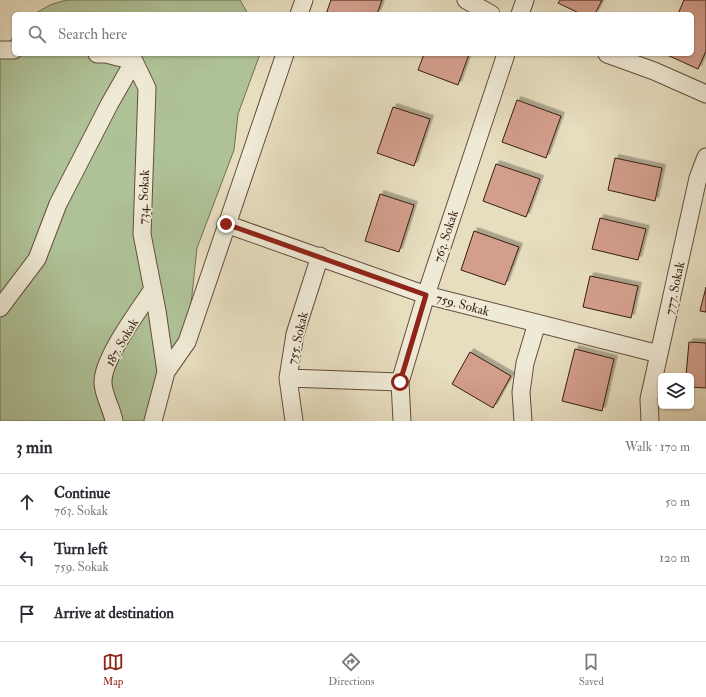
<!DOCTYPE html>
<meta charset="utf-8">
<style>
body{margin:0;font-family:"IM FELL Double Pica",serif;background:#f2f2f3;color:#2b2b33}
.controls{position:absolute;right:12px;bottom:12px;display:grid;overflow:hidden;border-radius:6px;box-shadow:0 1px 3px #0004}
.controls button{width:36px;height:36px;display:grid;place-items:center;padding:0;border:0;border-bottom:1px solid #e1e1e2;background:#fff;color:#2b2b33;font:20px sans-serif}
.stop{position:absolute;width:12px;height:12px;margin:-9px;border:3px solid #8f2418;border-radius:50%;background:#fff}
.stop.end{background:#8f2418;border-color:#fff;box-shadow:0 1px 4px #0008}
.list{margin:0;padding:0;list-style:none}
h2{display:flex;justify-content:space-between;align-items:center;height:52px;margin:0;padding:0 16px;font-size:17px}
h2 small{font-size:13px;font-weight:400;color:#7c7c81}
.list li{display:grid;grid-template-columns:26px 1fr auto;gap:12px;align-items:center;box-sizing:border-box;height:56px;padding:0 16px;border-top:1px solid #e1e1e2}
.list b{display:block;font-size:15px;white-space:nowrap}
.list p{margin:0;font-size:13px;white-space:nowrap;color:#7c7c81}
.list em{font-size:13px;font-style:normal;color:#7c7c81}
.icon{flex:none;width:22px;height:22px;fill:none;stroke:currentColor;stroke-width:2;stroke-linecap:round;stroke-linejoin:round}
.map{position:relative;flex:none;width:706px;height:421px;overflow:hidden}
.search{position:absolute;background:#fff;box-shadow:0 1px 3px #0004;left:12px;right:12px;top:12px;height:44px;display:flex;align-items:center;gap:10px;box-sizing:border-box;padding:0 14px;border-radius:6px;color:#7c7c81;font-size:15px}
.sheet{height:220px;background:#fff}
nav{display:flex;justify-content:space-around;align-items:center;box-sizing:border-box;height:56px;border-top:1px solid #e1e1e2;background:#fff;font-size:11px;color:#7c7c81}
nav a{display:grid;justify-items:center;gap:2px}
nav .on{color:#8f2418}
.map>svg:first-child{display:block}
</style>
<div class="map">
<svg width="706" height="421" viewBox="0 0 706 421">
<defs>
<filter id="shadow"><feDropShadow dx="3.5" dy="-3.5" stdDeviation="0" flood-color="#0004"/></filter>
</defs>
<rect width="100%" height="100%" fill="#e7dec0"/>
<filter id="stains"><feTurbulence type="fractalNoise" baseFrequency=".005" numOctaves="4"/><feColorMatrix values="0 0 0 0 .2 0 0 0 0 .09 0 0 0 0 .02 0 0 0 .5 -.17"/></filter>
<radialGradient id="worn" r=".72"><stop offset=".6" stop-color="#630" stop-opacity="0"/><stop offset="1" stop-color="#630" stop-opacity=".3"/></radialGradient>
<path fill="#afc297" stroke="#737054" d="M 66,0 L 240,0 L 248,14 L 34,14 L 50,5 Z
M 14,35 L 14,54 L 260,54 L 238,114 L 234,150 L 197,248 L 187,342 L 153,421 L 0,421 L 0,59 Z"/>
<path fill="#d39e8c" stroke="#371d10" filter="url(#shadow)" d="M 331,0 L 382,0 L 377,14 L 326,14 Z
M 560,0 L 602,0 L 595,14 L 581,14 L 558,3 Z
M 684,0 L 706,0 L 706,51 L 698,69 L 665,54 L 692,54 L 692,14 L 678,14 Z
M 424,54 L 469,54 L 458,85 L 418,70 Z
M 517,100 L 561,116 L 546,158 L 502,142 Z
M 393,107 L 430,119 L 414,166 L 377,153 Z
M 615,158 L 662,168 L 655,201 L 608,190 Z
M 496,164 L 540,179 L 526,217 L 483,201 Z
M 380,194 L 414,205 L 399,252 L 365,241 Z
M 600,218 L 646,229 L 638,260 L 592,249 Z
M 474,231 L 519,247 L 505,285 L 461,270 Z
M 590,276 L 638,286 L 631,318 L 583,307 Z
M 706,287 L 706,312 L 700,311 Z
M 689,342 L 706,343 L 706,388 L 691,387 L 691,376 L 686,376 Z
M 575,349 L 614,359 L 602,411 L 562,401 Z
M 470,352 L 511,376 L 493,408 L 452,384 Z"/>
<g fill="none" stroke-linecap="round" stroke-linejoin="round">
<g stroke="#634d3c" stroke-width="19">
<path id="minor" d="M 466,0 L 491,14
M 299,14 L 304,0
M 520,14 L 525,0
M 0,50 L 14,50
M 97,54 L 106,54 L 134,61 L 147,88 L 142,234 L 157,311 L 166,372
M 607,54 L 654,71 L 706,94
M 226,224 L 426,295 L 659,354
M 0,308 L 37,259 L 58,204 L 110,103 L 134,61
M 288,378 L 400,382
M 114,421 C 112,409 103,394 103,383 C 102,359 139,310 153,289
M 153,421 L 166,372 L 187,342 L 285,54
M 294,421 L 288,378 L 295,334 L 320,256
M 402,421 L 400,382 L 426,295 L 506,54
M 523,421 L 521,392 L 525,363 L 537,323
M 650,421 L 649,399 L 698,178 L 706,157"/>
</g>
<use href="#minor" stroke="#efead6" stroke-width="17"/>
</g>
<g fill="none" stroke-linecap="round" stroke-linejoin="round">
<path stroke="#8f2418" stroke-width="5" d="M 226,224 L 426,295 L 400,382"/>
</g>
<g text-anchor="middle" stroke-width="3.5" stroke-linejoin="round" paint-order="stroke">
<g font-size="13" fill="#371d10" stroke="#efead6">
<text transform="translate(143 197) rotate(-88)" y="5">734. Sokak</text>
<text transform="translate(445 236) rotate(-72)" y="5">763. Sokak</text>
<text transform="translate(674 288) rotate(-78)" y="5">777. Sokak</text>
<text transform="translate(463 304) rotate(15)" y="5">759. Sokak</text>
<text transform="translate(297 338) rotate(-77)" y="5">755. Sokak</text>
<text transform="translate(121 342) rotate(-60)" y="5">187. Sokak</text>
</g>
</g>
<rect width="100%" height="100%" filter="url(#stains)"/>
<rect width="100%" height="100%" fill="url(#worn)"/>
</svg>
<div class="controls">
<button><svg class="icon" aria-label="layers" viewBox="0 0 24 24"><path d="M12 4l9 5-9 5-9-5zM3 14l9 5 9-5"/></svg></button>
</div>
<div class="stop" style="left:400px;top:382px"></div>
<div class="stop end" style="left:226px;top:224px"></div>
<div class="search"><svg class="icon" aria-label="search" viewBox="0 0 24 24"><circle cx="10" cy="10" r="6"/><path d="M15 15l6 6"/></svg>Search here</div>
</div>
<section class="sheet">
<h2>3 min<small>Walk · 170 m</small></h2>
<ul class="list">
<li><svg class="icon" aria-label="ahead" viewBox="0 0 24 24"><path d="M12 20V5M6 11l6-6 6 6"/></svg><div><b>Continue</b><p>763. Sokak</p></div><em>50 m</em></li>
<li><svg class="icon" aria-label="left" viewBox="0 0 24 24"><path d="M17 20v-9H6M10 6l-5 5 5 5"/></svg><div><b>Turn left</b><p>759. Sokak</p></div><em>120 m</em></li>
<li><svg class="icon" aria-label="arrive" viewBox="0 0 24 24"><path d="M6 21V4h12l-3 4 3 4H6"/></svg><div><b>Arrive at destination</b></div></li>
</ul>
</section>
<nav>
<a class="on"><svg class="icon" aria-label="map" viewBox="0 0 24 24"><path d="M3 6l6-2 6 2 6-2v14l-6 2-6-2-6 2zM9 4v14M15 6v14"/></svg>Map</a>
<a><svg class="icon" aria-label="directions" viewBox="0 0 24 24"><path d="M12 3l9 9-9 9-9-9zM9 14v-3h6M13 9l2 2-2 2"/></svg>Directions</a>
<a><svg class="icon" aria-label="saved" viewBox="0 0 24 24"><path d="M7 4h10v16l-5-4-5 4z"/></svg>Saved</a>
</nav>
